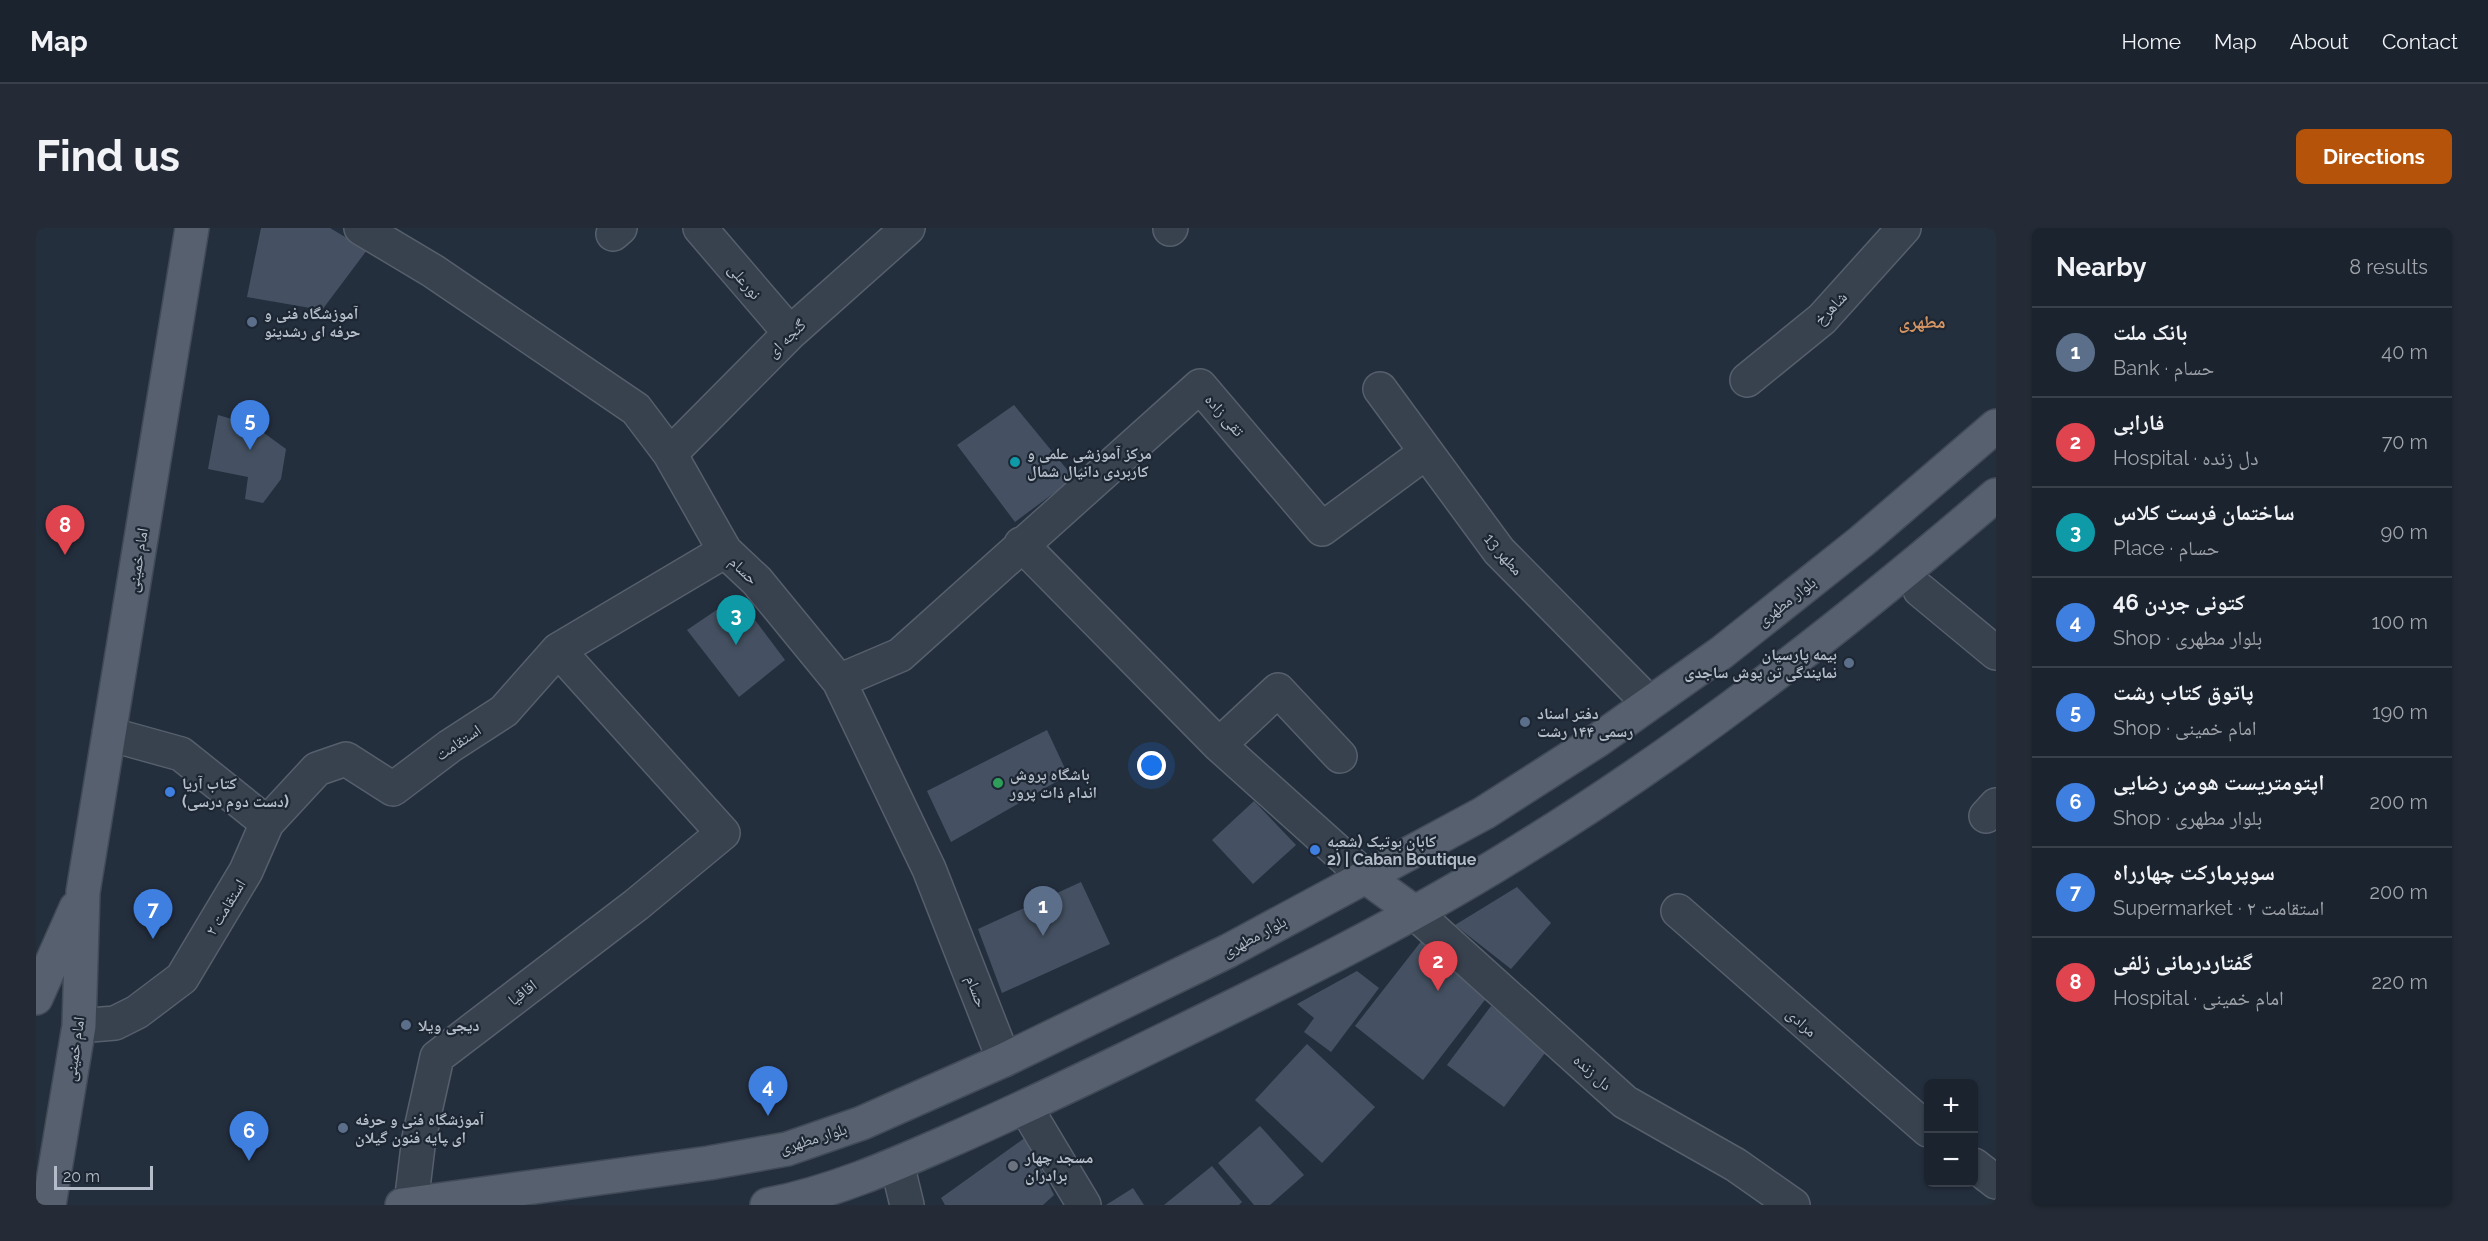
<!DOCTYPE html>
<meta charset="utf-8">
<style>
body{margin:0;font-family:Raleway,"Noto Naskh Arabic",sans-serif;background:#242b36;color:#f1f3f6}
.controls{position:absolute;right:18px;bottom:18px;display:grid;overflow:hidden;border-radius:9px;box-shadow:0 2px 4px #0004}
.controls button{width:54px;height:54px;display:grid;place-items:center;padding:0;border:0;border-bottom:2px solid #39404a;background:#1b232e;color:#f1f3f6;font:30px sans-serif}
.scale{position:absolute;left:18px;bottom:15px;width:99px;box-sizing:border-box;padding-left:6px;border:3px solid #b4bcc9;border-top:0;font-size:16px;line-height:21px;white-space:nowrap;color:#b4bcc9;-webkit-text-stroke:4px #1d2633;paint-order:stroke}
.you{position:absolute;left:1116px;top:538px;width:21px;height:21px;margin:-15px;border:4px solid #fff;border-radius:50%;background:#1a73e8;box-shadow:0 0 0 9px #1a73e833}
.badge{display:grid;place-items:center;width:39px;height:39px;border-radius:50%;background:#b45309;color:#fff;font-size:20px;font-weight:700}
.pin{position:absolute;translate:-50% -50px;filter:drop-shadow(0 2px 3px #0008)}
.pin::after{content:'';position:absolute;top:32px;width:21px;height:18px;background:inherit;clip-path:polygon(0 0,100% 0,50% 100%)}
.list{margin:0;padding:0;list-style:none}
h2{display:flex;justify-content:space-between;align-items:center;height:78px;margin:0;padding:0 24px;font-size:26px}
h2 small{font-size:20px;font-weight:400;color:#a0a4aa}
.list li{display:grid;grid-template-columns:39px 1fr auto;gap:18px;align-items:center;box-sizing:border-box;height:90px;padding:0 24px;border-top:2px solid #39404a}
.list b{display:block;font-size:22px;white-space:nowrap}
.list p{margin:0;font-size:20px;white-space:nowrap;color:#a0a4aa}
.list em{font-size:20px;font-style:normal;color:#a0a4aa}
.map{position:relative;flex:none;width:1960px;height:977px;overflow:hidden;border-radius:9px}
header{display:flex;align-items:center;gap:36px;box-sizing:border-box;height:84px;padding:0 30px;background:#1b232e;border-bottom:2px solid #39404a}
header strong{font-size:28px}
nav{display:flex;gap:33px;margin-inline-start:auto;font-size:21px}
.intro{display:flex;align-items:center;justify-content:space-between;box-sizing:border-box;height:144px;padding:0 36px}
h1{margin:0;font-size:42px}
.button{padding:15px 27px;border-radius:9px;background:#b45309;color:#fff;font-size:21px;font-weight:700}
main{display:flex;gap:36px;padding:0 36px}
aside{flex:1;background:#1b232e;border-radius:9px;box-shadow:0 2px 4px #0004}
.map>svg:first-child{display:block}
</style>
<header>
<strong>Map</strong>
<nav><a>Home</a><a>Map</a><a>About</a><a>Contact</a></nav>
</header>
<div class="intro"><h1>Find us</h1><a class="button">Directions</a></div>
<main>
<div class="map">
<svg width="1960" height="977" viewBox="0 0 1960 977">
<rect width="100%" height="100%" fill="#242f3e"/>
<path fill="#455162" d="M 225,0 L 294,0 L 331,22 L 286,82 L 211,69 Z
M 978,177 L 1038,250 L 979,294 L 921,217 Z
M 182,187 L 217,197 L 250,221 L 245,251 L 227,275 L 209,271 L 212,249 L 172,241 Z
M 701,368 L 749,432 L 703,469 L 651,402 Z
M 1011,502 L 1032,547 L 915,614 L 891,563 Z
M 1218,573 L 1260,617 L 1217,656 L 1176,612 Z
M 1045,654 L 1074,716 L 966,765 L 942,701 Z
M 1481,659 L 1515,695 L 1475,741 L 1419,697 Z
M 1387,711 L 1455,764 L 1387,852 L 1319,798 Z
M 1321,743 L 1343,760 L 1295,824 L 1268,804 L 1278,790 L 1261,776 Z
M 1455,778 L 1512,821 L 1468,879 L 1411,837 Z
M 1271,816 L 1339,879 L 1286,935 L 1219,872 Z
M 1224,898 L 1268,947 L 1234,977 L 1218,977 L 1182,935 Z
M 990,909 L 1018,967 L 1007,977 L 909,977 L 905,970 Z
M 1176,938 L 1206,974 L 1203,977 L 1128,977 Z
M 1097,960 L 1108,977 L 1070,977 Z"/>
<g fill="none" stroke-linecap="round" stroke-linejoin="round">
<g stroke="#565f6c" stroke-width="36">
<path id="minor" d="M 325,0 L 397,43 L 600,181 L 634,226 L 689,323 L 721,353 L 803,453 L 893,641 L 968,832
M 664,0 L 754,105
M 1134,1 L 1135,0
M 577,6 L 584,0
M 1711,152 L 1786,91 L 1868,0
M 1344,161 L 1463,323 L 1612,474
M 634,226 L 754,105 L 872,0
M 985,316 L 1183,517 L 1330,649
M 1884,362 L 1960,425
M 803,453 L 864,427 L 1164,158 L 1286,301 L 1389,225
M 73,506 L 145,526 L 231,595
M 1183,517 L 1242,462 L 1304,528
M 1950,588 L 1960,577
M 1642,683 L 1892,902
M 1378,684 L 1589,874 L 1700,937 L 1757,977
M 43,798 L 79,795 L 101,784 L 146,750 L 210,643 L 231,595 L 281,541 L 310,531 L 357,561 L 414,518 L 468,483 L 522,422 L 689,323
M 990,880 L 1048,977
M 861,936 L 871,977
M 1938,937 L 1960,954
M 375,976 L 383,910 L 401,829 L 600,677 L 687,605 L 522,422"/>
</g>
<g stroke="#414a57" stroke-width="36">
<path id="major" d="M 1330,649 L 1378,684
M 0,770 L 40,680
M 13,977 L 43,798 L 47,664 L 156,0
M 366,977 L 673,935 L 751,921 L 826,895 L 968,832 L 1192,723 L 1448,585 L 1562,512 L 1685,425 L 1826,313 L 1960,198
M 731,977 C 794,965 854,939 913,913 C 972,887 1031,859 1089,831 C 1220,767 1353,704 1477,627 C 1649,522 1807,398 1960,267"/>
</g>
<use href="#minor" stroke="#38414e" stroke-width="33"/>
<use href="#major" stroke="#56606e" stroke-width="33"/>
</g>
<g fill="#5c6f8a" stroke="#1d2633" stroke-width="2">
<circle cx="216" cy="94" r="6"/>
<circle cx="1813" cy="435" r="6"/>
<circle cx="1489" cy="494" r="6"/>
<circle cx="370" cy="797" r="6"/>
<circle cx="307" cy="900" r="6"/>
</g>
<circle fill="#0f9aa8" stroke="#1d2633" stroke-width="2" cx="979" cy="234" r="6"/>
<circle fill="#2e9e5b" stroke="#1d2633" stroke-width="2" cx="962" cy="555" r="6"/>
<g fill="#3f7fe0" stroke="#1d2633" stroke-width="2">
<circle cx="134" cy="564" r="6"/>
<circle cx="1279" cy="622" r="6"/>
</g>
<circle fill="#6b7280" stroke="#1d2633" stroke-width="2" cx="977" cy="938" r="6"/>
<g text-anchor="middle" stroke-width="4.5" stroke-linejoin="round" paint-order="stroke">
<g font-size="16" fill="#b4bcc9" stroke="#1d2633">
<text transform="translate(709 53) rotate(50)" y="6">نورعلی</text>
<text transform="translate(1794 80) rotate(-46)" y="6">شاهرخ</text>
<text transform="translate(750 110) rotate(-44)" y="6">گنجه ای</text>
<text transform="translate(1189 187) rotate(49)" y="6">تقی زاده</text>
<text transform="translate(1468 326) rotate(49)" y="6">مطهر 13</text>
<text transform="translate(101 332) rotate(-81)" y="6">امام خمینی</text>
<text transform="translate(708 342) rotate(44)" y="6">حسام</text>
<text transform="translate(1750 373) rotate(-38)" y="6">بلوار مطهری</text>
<text transform="translate(422 514) rotate(-34)" y="6">استقامت</text>
<text transform="translate(189 679) rotate(-59)" y="6">استقامت ۲</text>
<text transform="translate(1218 708) rotate(-28)" y="6">بلوار مطهری</text>
<text transform="translate(941 763) rotate(69)" y="6">حسام</text>
<text transform="translate(486 764) rotate(-37)" y="6">اقاقیا</text>
<text transform="translate(1766 794) rotate(42)" y="6">مرادی</text>
<text transform="translate(38 821) rotate(-82)" y="6">امام خمینی</text>
<text transform="translate(1557 844) rotate(42)" y="6">دل زنده</text>
<text transform="translate(777 910) rotate(-17)" y="6">بلوار مطهری</text>
</g>
<g font-size="16" font-weight="bold" fill="#b4bcc9" stroke="#1d2633" text-anchor="start">
<text x="228" y="91">آموزشگاه فنی و<tspan x="228" dy="18">حرفه ای رشدینو</tspan></text>
<text x="991" y="231">مرکز آموزشی علمی و<tspan x="991" dy="18">کاربردی دانیال شمال</tspan></text>
<text x="1801" y="432" text-anchor="end">بیمه پارسیان<tspan x="1801" dy="18">نمایندگی تن پوش ساجدی</tspan></text>
<text x="1501" y="491">دفتر اسناد<tspan x="1501" dy="18">رسمی ۱۴۴ رشت</tspan></text>
<text x="974" y="552">باشگاه پروش<tspan x="974" dy="18">اندام ذات پرور</tspan></text>
<text x="146" y="561">کتاب آریا<tspan x="146" dy="18">(دست دوم درسی)</tspan></text>
<text x="1291" y="619">کابان بوتیک (شعبه<tspan x="1291" dy="18">2) | Caban Boutique</tspan></text>
<text x="382" y="803">دیجی ویلا</text>
<text x="319" y="897">آموزشگاه فنی و حرفه<tspan x="319" dy="18">ای ‍پایه فنون گیلان</tspan></text>
<text x="989" y="935">مسجد چهار<tspan x="989" dy="18">برادران</tspan></text>
</g>
<g font-size="18" font-weight="bold" fill="#d59563" stroke="#1d2633">
<text x="1886" y="100">مطهری</text>
</g>
</g>
</svg>
<div class="controls">
<button>+</button>
<button>−</button>
</div>
<div class="scale">20 m</div>
<div class="you"></div>
<div class="pin badge" style="left:1007px;top:708px;background:#5c6f8a">1</div>
<div class="pin badge" style="left:1402px;top:763px;background:#e0444e">2</div>
<div class="pin badge" style="left:700px;top:417px;background:#0f9aa8">3</div>
<div class="pin badge" style="left:732px;top:888px;background:#3f7fe0">4</div>
<div class="pin badge" style="left:214px;top:222px;background:#3f7fe0">5</div>
<div class="pin badge" style="left:213px;top:933px;background:#3f7fe0">6</div>
<div class="pin badge" style="left:117px;top:711px;background:#3f7fe0">7</div>
<div class="pin badge" style="left:29px;top:327px;background:#e0444e">8</div>
</div>
<aside>
<h2>Nearby<small>8 results</small></h2>
<ul class="list">
<li><span class="badge" style="background:#5c6f8a">1</span><div><b>بانک ملت</b><p>Bank · حسام</p></div><em>40 m</em></li>
<li><span class="badge" style="background:#e0444e">2</span><div><b>فارابی</b><p>Hospital · دل زنده</p></div><em>70 m</em></li>
<li><span class="badge" style="background:#0f9aa8">3</span><div><b>ساختمان فرست کلاس</b><p>Place · حسام</p></div><em>90 m</em></li>
<li><span class="badge" style="background:#3f7fe0">4</span><div><b>کتونی جردن 46</b><p>Shop · بلوار مطهری</p></div><em>100 m</em></li>
<li><span class="badge" style="background:#3f7fe0">5</span><div><b>پاتوق کتاب رشت</b><p>Shop · امام خمینی</p></div><em>190 m</em></li>
<li><span class="badge" style="background:#3f7fe0">6</span><div><b>اپتومتریست هومن رضایی</b><p>Shop · بلوار مطهری</p></div><em>200 m</em></li>
<li><span class="badge" style="background:#3f7fe0">7</span><div><b>سوپرمارکت چهارراه</b><p>Supermarket · استقامت ۲</p></div><em>200 m</em></li>
<li><span class="badge" style="background:#e0444e">8</span><div><b>گفتاردرمانی زلفی</b><p>Hospital · امام خمینی</p></div><em>220 m</em></li>
</ul>
</aside>
</main>
